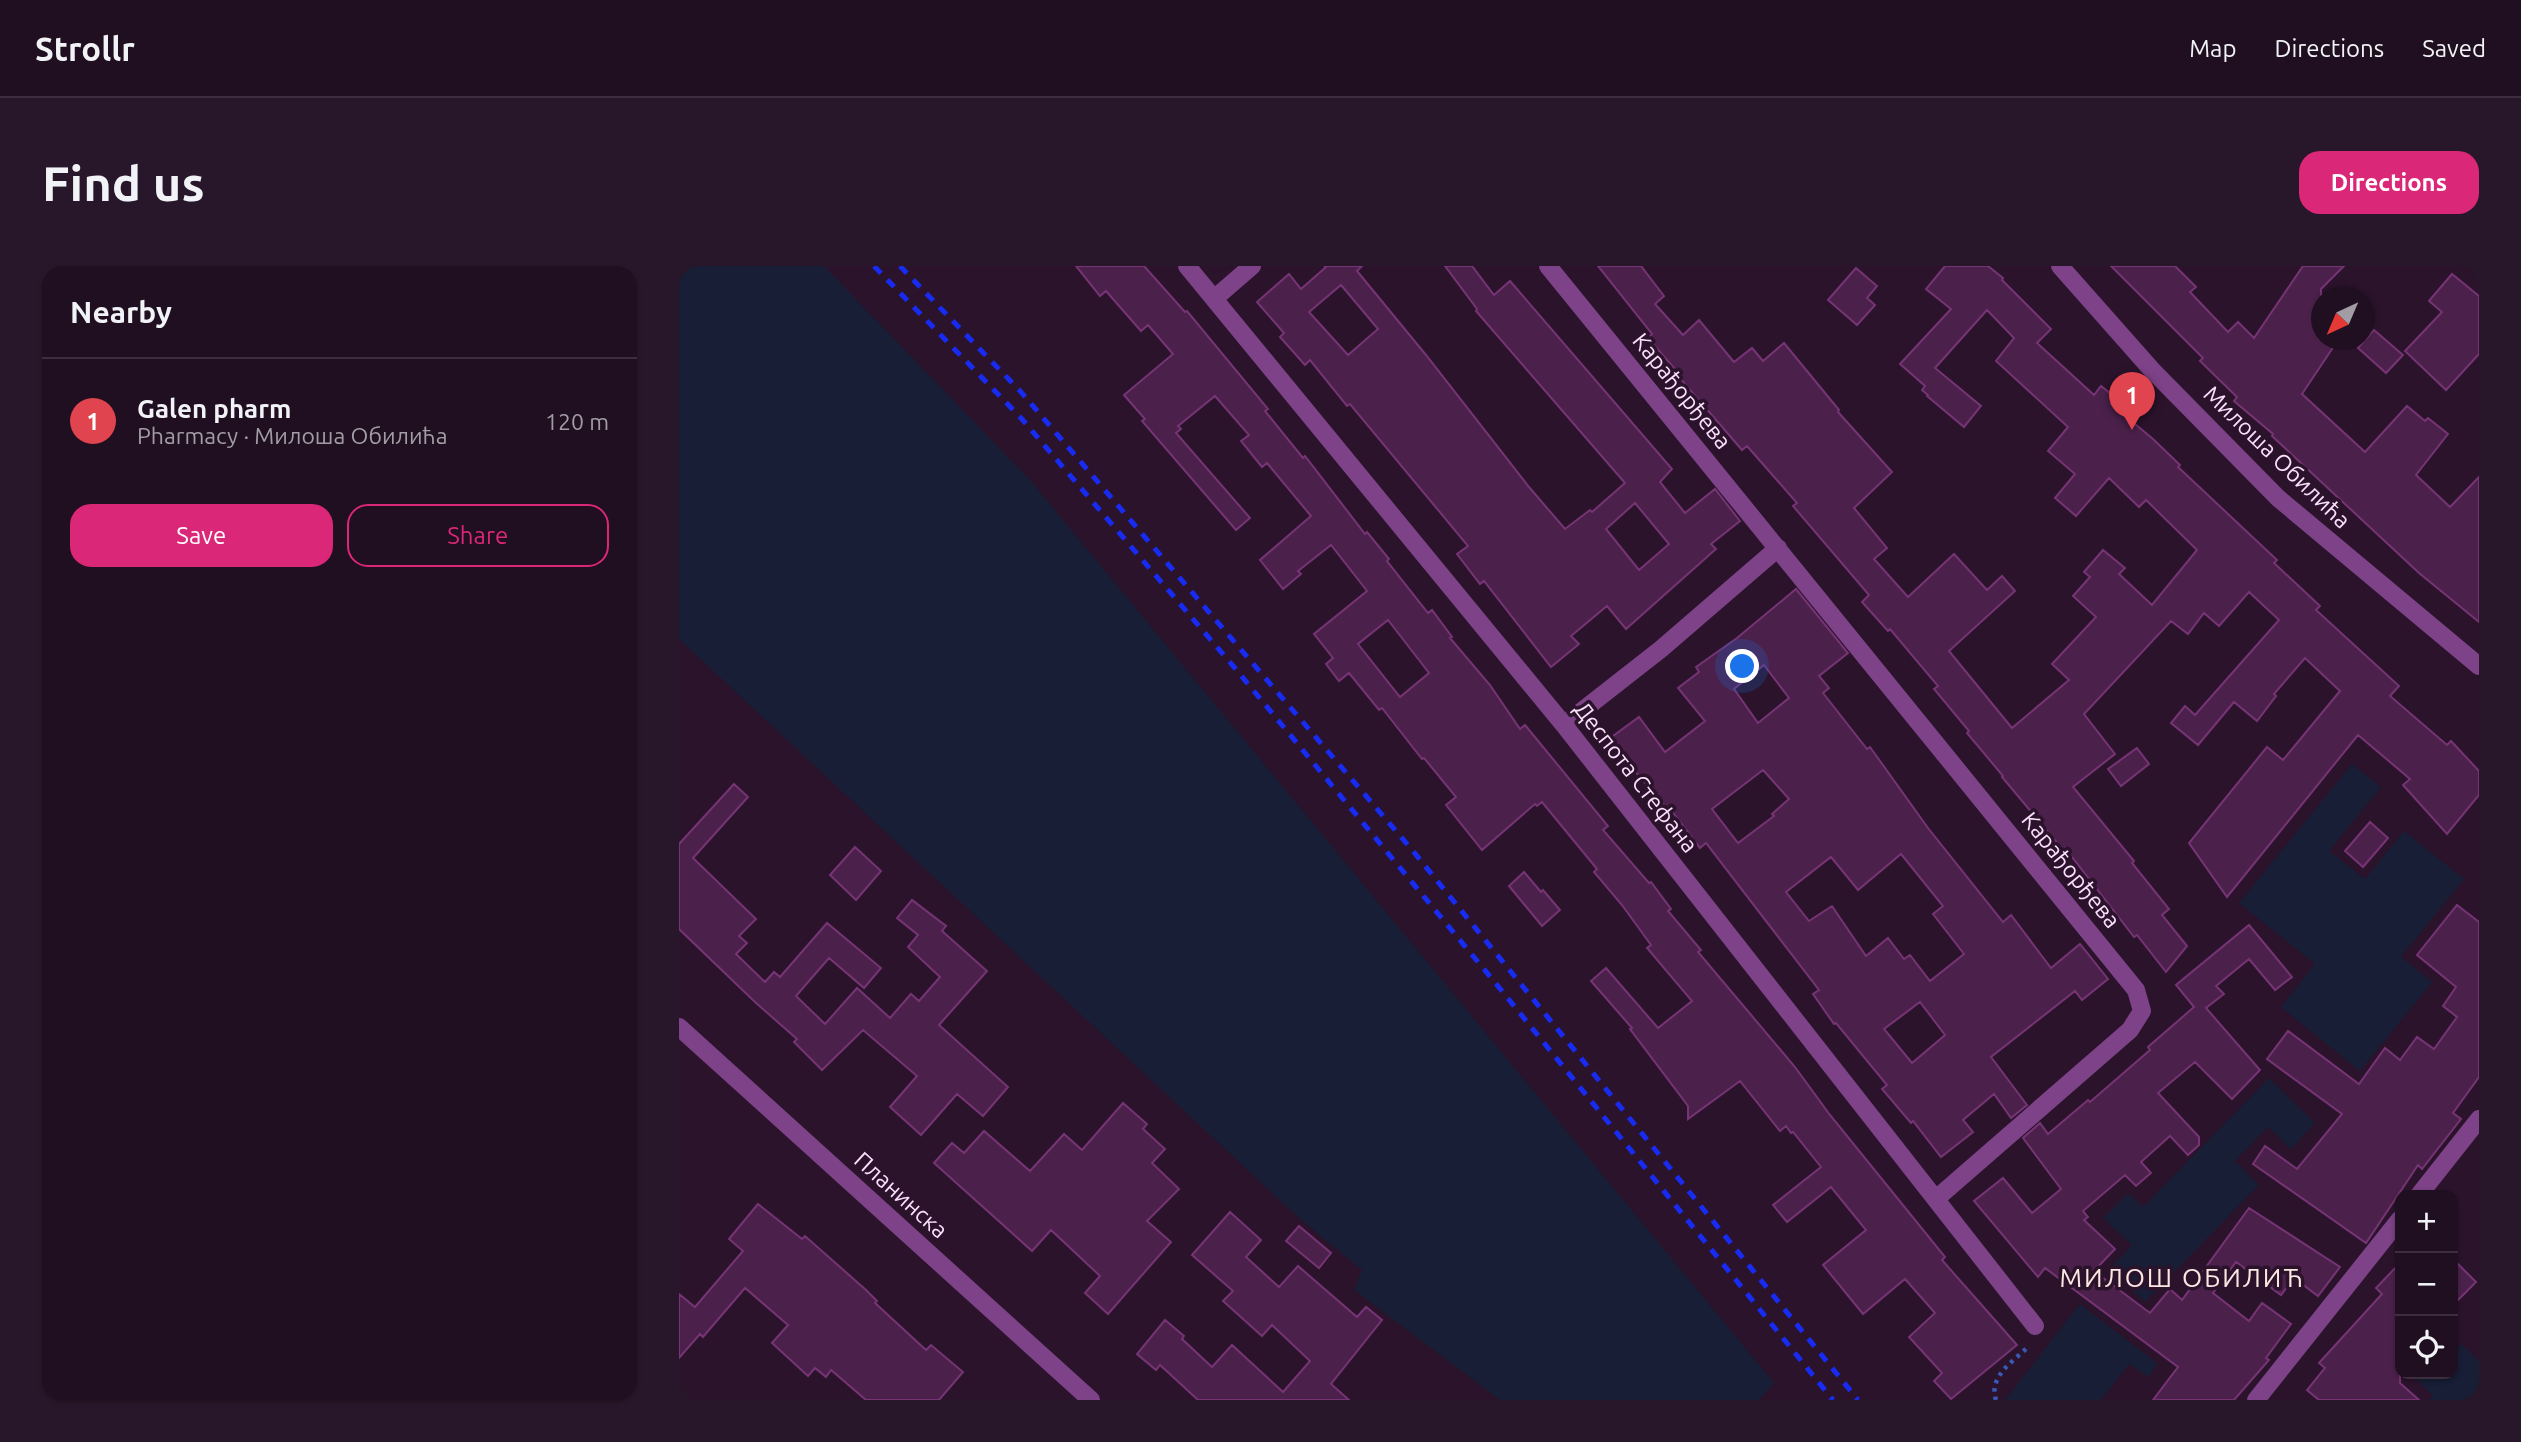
<!DOCTYPE html>
<meta charset="utf-8">
<style>
body{margin:0;font-family:Ubuntu,sans-serif;background:#28172a;color:#f1f3f6}
.controls{position:absolute;right:21px;bottom:21px;display:grid;overflow:hidden;border-radius:14px;box-shadow:0 2px 5px #0004}
.controls button{width:63px;height:63px;display:grid;place-items:center;padding:0;border:0;border-bottom:2px solid #3d2e3f;background:#200e21;color:#f1f3f6;font:35px sans-serif}
.compass{position:absolute;left:1632px;top:21px;width:63px;height:63px;border-radius:50%;background:#200e21;box-shadow:0 2px 5px #0004;rotate:224deg}
.you{position:absolute;left:1064px;top:401px;width:24px;height:24px;margin:-18px;border:5px solid #fff;border-radius:50%;background:#1a73e8;box-shadow:0 0 0 10px #1a73e833}
.badge{display:grid;place-items:center;width:46px;height:46px;border-radius:50%;background:#db2777;color:#fff;font-size:23px;font-weight:700}
.pin{position:absolute;translate:-50% -58px;filter:drop-shadow(0 2px 4px #0008)}
.pin::after{content:'';position:absolute;top:37px;width:24px;height:21px;background:inherit;clip-path:polygon(0 0,100% 0,50% 100%)}
.list{margin:0;padding:0;list-style:none}
h2{display:flex;justify-content:space-between;align-items:center;height:91px;margin:0;padding:0 28px;font-size:30px}
h2 small{font-size:23px;font-weight:400;color:#a29ca5}
.list li{display:grid;grid-template-columns:46px 1fr auto;gap:21px;align-items:center;box-sizing:border-box;height:126px;padding:0 28px;border-top:2px solid #3d2e3f}
.list b{display:block;font-size:26px;white-space:nowrap}
.list p{margin:0;font-size:23px;white-space:nowrap;color:#a29ca5}
.list em{font-size:23px;font-style:normal;color:#a29ca5}
.actions{display:flex;gap:14px;padding:21px 28px}
.actions a{flex:1;padding:16px 0;border:2px solid #db2777;border-radius:21px;text-align:center;font-size:24px;color:#db2777}
.actions .main{background:#db2777;color:#fff}
.icon{flex:none;width:38px;height:38px;fill:none;stroke:currentColor;stroke-width:2;stroke-linecap:round;stroke-linejoin:round}
.map{position:relative;flex:none;width:1800px;height:1134px;overflow:hidden;border-radius:21px}
header{display:flex;align-items:center;gap:42px;box-sizing:border-box;height:98px;padding:0 35px;background:#200e21;border-bottom:2px solid #3d2e3f}
header strong{font-size:33px}
nav{display:flex;gap:38px;margin-inline-start:auto;font-size:24px}
.intro{display:flex;align-items:center;justify-content:space-between;box-sizing:border-box;height:168px;padding:0 42px}
h1{margin:0;font-size:49px}
.button{padding:18px 32px;border-radius:21px;background:#db2777;color:#fff;font-size:24px;font-weight:700}
main{display:flex;gap:42px;padding:0 42px}
aside{flex:1;background:#200e21;border-radius:21px;box-shadow:0 2px 5px #0004}
.map>svg:first-child{display:block}
</style>
<header>
<strong>Strollr</strong>
<nav><a>Map</a><a>Directions</a><a>Saved</a></nav>
</header>
<div class="intro"><h1>Find us</h1><a class="button">Directions</a></div>
<main>
<aside>
<h2>Nearby<small></small></h2>
<ul class="list">
<li><span class="badge" style="background:#e0444e">1</span><div><b>Galen pharm</b><p>Pharmacy · Милоша Обилића</p></div><em>120 m</em></li>
</ul>
<div class="actions"><a class="main">Save</a><a>Share</a></div>
</aside>
<div class="map">
<svg width="1800" height="1134" viewBox="0 0 1800 1134">
<rect width="100%" height="100%" fill="#2b132c"/>
<path fill="#171e35" d="M 0,0 L 145,0 L 351,214 L 1095,1117 L 1080,1134 L 821,1134 L 675,1024 L 683,1004 L 621,953 L 0,373 Z
M 1673,498 L 1702,521 L 1650,585 L 1686,613 L 1725,565 L 1785,613 L 1722,691 L 1753,716 L 1681,805 L 1602,741 L 1636,698 L 1560,637 Z
M 1590,812 L 1636,857 L 1612,883 L 1589,861 L 1556,895 L 1580,919 L 1466,1036 L 1431,1002 L 1453,979 L 1424,952 L 1449,927 L 1464,941 Z
M 1401,1038 L 1479,1098 L 1469,1111 L 1450,1098 L 1422,1134 L 1326,1134 Z
M 1782,1078 L 1800,1095 L 1800,1134 L 1750,1134 L 1754,1130 L 1733,1109 L 1774,1108 L 1774,1086 Z"/>
<path fill="#4b214b" stroke="#763475" stroke-width="2" fill-rule="evenodd" d="M 397,0 L 465,0 L 506,46 L 508,45 L 589,143 L 586,145 L 624,192 L 626,190 L 686,268 L 688,266 L 710,293 L 708,295 L 749,347 L 753,344 L 773,371 L 771,372 L 811,419 L 841,463 L 846,459 L 929,560 L 924,564 L 970,617 L 972,616 L 992,643 L 989,645 L 1022,684 L 1019,686 L 1116,801 L 1151,849 L 1266,991 L 1263,994 L 1338,1079 L 1272,1133 L 1255,1115 L 1263,1107 L 1230,1071 L 1256,1047 L 1226,1013 L 1184,1048 L 1144,999 L 1187,964 L 1152,921 L 1108,956 L 1094,939 L 1142,901 L 1114,866 L 1112,867 L 1107,860 L 1101,865 L 1061,815 L 1009,853 L 1009,840 L 951,763 L 953,762 L 912,715 L 927,702 L 979,762 L 1013,735 L 968,682 L 972,679 L 943,639 L 915,606 L 918,603 L 863,536 L 858,540 L 856,538 L 803,584 L 767,539 L 777,531 L 745,492 L 743,493 L 703,442 L 700,444 L 670,407 L 660,415 L 647,398 L 654,392 L 635,368 L 688,325 L 652,279 L 619,305 L 622,308 L 604,323 L 581,294 L 632,250 L 588,197 L 583,201 L 562,175 L 570,169 L 536,130 L 499,160 L 502,163 L 497,167 L 571,252 L 557,264 L 463,155 L 466,153 L 445,129 L 494,88 L 469,59 L 462,65 L 427,25 L 421,30 ZM 709,354 L 750,407 L 721,431 L 679,378 Z
M 645,0 L 683,0 L 678,5 L 747,89 L 850,221 L 886,263 L 911,244 L 913,246 L 946,217 L 797,45 L 798,43 L 766,0 L 793,0 L 815,29 L 831,15 L 993,203 L 981,216 L 1006,247 L 1036,223 L 1061,255 L 1032,278 L 1037,283 L 947,363 L 928,340 L 892,370 L 900,378 L 872,401 L 805,315 L 801,318 L 778,288 L 789,280 L 671,138 L 668,140 L 631,94 L 626,99 L 601,71 L 605,67 L 578,36 L 610,8 L 622,23 L 647,1 ZM 662,19 L 699,63 L 669,89 L 630,46 ZM 956,237 L 990,278 L 960,304 L 927,263 Z
M 919,0 L 962,0 L 985,30 L 976,38 L 1004,69 L 1020,54 L 1055,96 L 1073,82 L 1084,95 L 1105,77 L 1160,144 L 1159,146 L 1213,206 L 1175,242 L 1208,282 L 1195,293 L 1229,331 L 1275,288 L 1308,324 L 1323,310 L 1336,325 L 1270,385 L 1333,462 L 1390,414 L 1373,398 L 1417,351 L 1394,330 L 1411,311 L 1405,306 L 1424,284 L 1446,302 L 1440,308 L 1473,339 L 1518,284 L 1467,234 L 1460,241 L 1430,212 L 1397,250 L 1376,232 L 1396,208 L 1369,185 L 1389,161 L 1317,95 L 1335,72 L 1308,44 L 1256,102 L 1302,140 L 1285,161 L 1248,130 L 1249,129 L 1243,124 L 1246,120 L 1221,98 L 1272,43 L 1247,23 L 1266,0 L 1309,0 L 1324,12 L 1323,14 L 1372,63 L 1358,77 L 1415,129 L 1422,120 L 1437,132 L 1432,138 L 1474,173 L 1501,199 L 1499,201 L 1598,294 L 1595,297 L 1641,340 L 1637,344 L 1720,420 L 1711,430 L 1768,479 L 1772,475 L 1800,505 L 1800,529 L 1768,568 L 1724,519 L 1731,513 L 1679,469 L 1548,631 L 1510,577 L 1588,481 L 1604,494 L 1661,425 L 1626,392 L 1595,428 L 1597,430 L 1578,455 L 1555,436 L 1519,479 L 1492,457 L 1506,440 L 1516,449 L 1600,354 L 1570,326 L 1540,360 L 1525,347 L 1509,368 L 1492,355 L 1405,448 L 1436,488 L 1394,521 L 1455,595 L 1453,597 L 1490,643 L 1483,649 L 1508,680 L 1487,706 L 1458,669 L 1455,671 L 1386,582 L 1384,584 L 1323,511 L 1324,510 L 1288,467 L 1290,465 L 1255,423 L 1259,420 L 1211,363 L 1209,365 L 1183,336 L 1190,329 L 1114,240 L 1118,237 L 1068,180 L 1063,184 L 999,110 L 1001,109 L 969,72 L 973,68 Z
M 1432,0 L 1496,0 L 1517,21 L 1511,26 L 1549,66 L 1559,56 L 1575,72 L 1624,0 L 1665,0 L 1642,23 L 1642,74 L 1659,74 L 1623,128 L 1686,186 L 1728,140 L 1746,155 L 1749,152 L 1769,168 L 1737,209 L 1771,241 L 1800,211 L 1800,356 L 1740,307 L 1593,170 L 1594,168 L 1555,135 L 1558,131 L 1521,95 L 1524,92 Z
M 1177,2 L 1198,20 L 1188,32 L 1196,39 L 1178,59 L 1149,34 Z
M 1773,8 L 1800,30 L 1800,88 L 1767,124 L 1726,85 L 1763,46 L 1750,35 Z
M 1695,64 L 1724,89 L 1707,107 L 1679,82 Z
M 1117,323 L 1169,387 L 1140,410 L 1150,422 L 1144,427 L 1188,483 L 1191,481 L 1249,562 L 1324,656 L 1332,649 L 1372,702 L 1401,678 L 1429,713 L 1403,734 L 1396,725 L 1312,791 L 1348,839 L 1332,852 L 1315,828 L 1284,854 L 1294,866 L 1262,891 L 1234,855 L 1232,857 L 1203,823 L 1208,819 L 1157,757 L 1155,758 L 1134,728 L 1140,724 L 1027,577 L 1021,582 L 992,544 L 990,545 L 948,496 L 930,473 L 960,451 L 986,486 L 1026,455 L 999,422 L 1020,406 L 1017,401 L 1058,372 ZM 1085,399 L 1110,432 L 1079,457 L 1055,423 ZM 1084,504 L 1110,533 L 1093,548 L 1095,550 L 1059,577 L 1033,543 ZM 1222,588 L 1264,640 L 1254,648 L 1285,688 L 1251,715 L 1231,689 L 1225,693 L 1209,672 L 1187,690 L 1153,640 L 1130,655 L 1107,626 L 1152,591 L 1179,624 ZM 1241,736 L 1266,769 L 1233,797 L 1205,763 Z
M 1458,482 L 1470,498 L 1442,520 L 1429,503 Z
M 55,518 L 69,531 L 14,592 L 77,653 L 60,670 L 68,677 L 57,688 L 86,716 L 95,706 L 101,711 L 148,657 L 202,702 L 185,722 L 150,692 L 117,730 L 146,758 L 178,722 L 211,752 L 232,728 L 240,735 L 261,711 L 229,681 L 239,669 L 218,652 L 233,634 L 267,660 L 263,665 L 308,705 L 260,759 L 329,821 L 304,850 L 278,828 L 242,869 L 211,841 L 238,810 L 184,764 L 143,804 L 115,776 L 118,773 L 77,737 L 0,663 L 0,578 Z
M 1691,556 L 1709,572 L 1684,601 L 1666,585 Z
M 176,581 L 202,605 L 177,634 L 151,609 Z
M 845,606 L 862,626 L 864,624 L 881,644 L 863,660 L 830,620 Z
M 1778,639 L 1800,656 L 1800,811 L 1774,847 L 1782,853 L 1743,903 L 1739,899 L 1687,977 L 1574,898 L 1586,880 L 1618,903 L 1663,848 L 1588,793 L 1609,765 L 1680,818 L 1706,782 L 1721,794 L 1738,771 L 1755,783 L 1778,751 L 1764,740 L 1777,721 L 1738,689 Z
M 1570,659 L 1613,711 L 1596,724 L 1570,693 L 1537,720 L 1545,728 L 1527,742 L 1581,804 L 1553,833 L 1516,796 L 1479,827 L 1520,871 L 1520,879 L 1509,889 L 1491,870 L 1462,896 L 1472,907 L 1457,920 L 1446,909 L 1404,945 L 1409,951 L 1405,954 L 1436,983 L 1415,1005 L 1471,1047 L 1491,1023 L 1503,1034 L 1570,942 L 1661,1001 L 1639,1030 L 1615,1012 L 1602,1029 L 1557,996 L 1534,1027 L 1570,1055 L 1583,1037 L 1612,1058 L 1587,1092 L 1590,1094 L 1555,1134 L 1474,1134 L 1499,1101 L 1366,1002 L 1359,1011 L 1295,935 L 1324,912 L 1353,947 L 1382,923 L 1344,872 L 1361,857 L 1369,868 L 1409,834 L 1411,836 L 1471,784 L 1469,781 L 1515,741 L 1497,719 Z
M 444,837 L 468,858 L 464,863 L 486,883 L 473,897 L 500,923 L 468,955 L 492,976 L 429,1048 L 406,1027 L 421,1010 L 372,964 L 353,985 L 255,897 L 273,877 L 285,887 L 305,865 L 351,905 L 385,868 L 403,884 Z
M 79,938 L 123,973 L 126,970 L 187,1024 L 198,1035 L 196,1037 L 247,1084 L 252,1079 L 284,1106 L 260,1134 L 187,1134 L 152,1104 L 147,1111 L 136,1102 L 129,1110 L 93,1077 L 109,1059 L 66,1022 L 24,1071 L 21,1068 L 0,1092 L 0,1028 L 16,1041 L 64,985 L 50,973 Z
M 551,946 L 582,974 L 567,991 L 600,1021 L 619,1000 L 678,1051 L 687,1041 L 703,1054 L 652,1118 L 670,1134 L 519,1134 L 481,1099 L 477,1104 L 458,1088 L 486,1054 L 505,1070 L 503,1073 L 533,1101 L 553,1079 L 604,1126 L 631,1095 L 593,1059 L 583,1070 L 544,1035 L 554,1025 L 513,989 Z
M 620,960 L 652,987 L 640,1002 L 607,975 Z
M 1774,993 L 1797,1016 L 1774,1039 Z
M 1721,997 L 1721,1117 L 1740,1134 L 1640,1134 L 1628,1124 L 1646,1102 L 1640,1097 L 1703,1028 L 1697,1022 Z"/>
<g fill="none" stroke-linecap="round" stroke-linejoin="round">
<path stroke="#3958b8" stroke-width="4.5" stroke-dasharray="3.5 5" stroke-linecap="butt" d="M 1317,1134 C 1309,1110 1335,1095 1350,1080"/>
<path stroke="#7d4287" stroke-width="18" d="M 508,0 L 885,459 L 1356,1060
M 869,0 L 1457,724 L 1463,745 L 1451,764 L 1258,932
M 1381,0 L 1473,104 L 1599,232 L 1800,400
M 536,32 L 573,0
M 885,459 L 982,383 L 1099,282
M 0,761 L 412,1134
M 1740,929 L 1800,853
M 1577,1134 L 1721,953"/>
<path stroke="#182bf1" stroke-width="5" stroke-dasharray="10 9" stroke-linecap="butt" d="M 195,0 L 342,152 L 555,401 L 823,725 L 1154,1134
M 221,0 L 342,126 L 734,585 L 1179,1134"/>
</g>
<g text-anchor="middle" stroke-width="7" stroke-linejoin="round" paint-order="stroke">
<g font-size="23" fill="#fbe0fd" stroke="#2b132c">
<text transform="translate(1003 125) rotate(51)" y="8">Карађорђева</text>
<text transform="translate(1598 191) rotate(44)" y="8">Милоша Обилића</text>
<text transform="translate(957 511) rotate(52)" y="8">Деспота Стефана</text>
<text transform="translate(1392 604) rotate(51)" y="8">Карађорђева</text>
<text transform="translate(222 929) rotate(42)" y="8">Планинска</text>
</g>
<g font-size="26" letter-spacing="2" fill="#fde7e2" stroke="#2b132c">
<text x="1503" y="1021">МИЛОШ ОБИЛИЋ</text>
</g>
</g>
</svg>
<div class="controls">
<button>+</button>
<button>−</button>
<button><svg class="icon" aria-label="locate" viewBox="0 0 24 24"><circle cx="12" cy="12" r="6"/><path d="M12 2v4M12 18v4M2 12h4M18 12h4"/></svg></button>
</div>
<svg class="compass" viewBox="-18 -18 36 36"><path d="M0-13l5 13h-10z" fill="#e53935"/><path d="M0 13l5-13h-10z" fill="#a29ca5"/></svg>
<div class="you"></div>
<div class="pin badge" style="left:1453px;top:164px;background:#e0444e">1</div>
</div>
</main>
